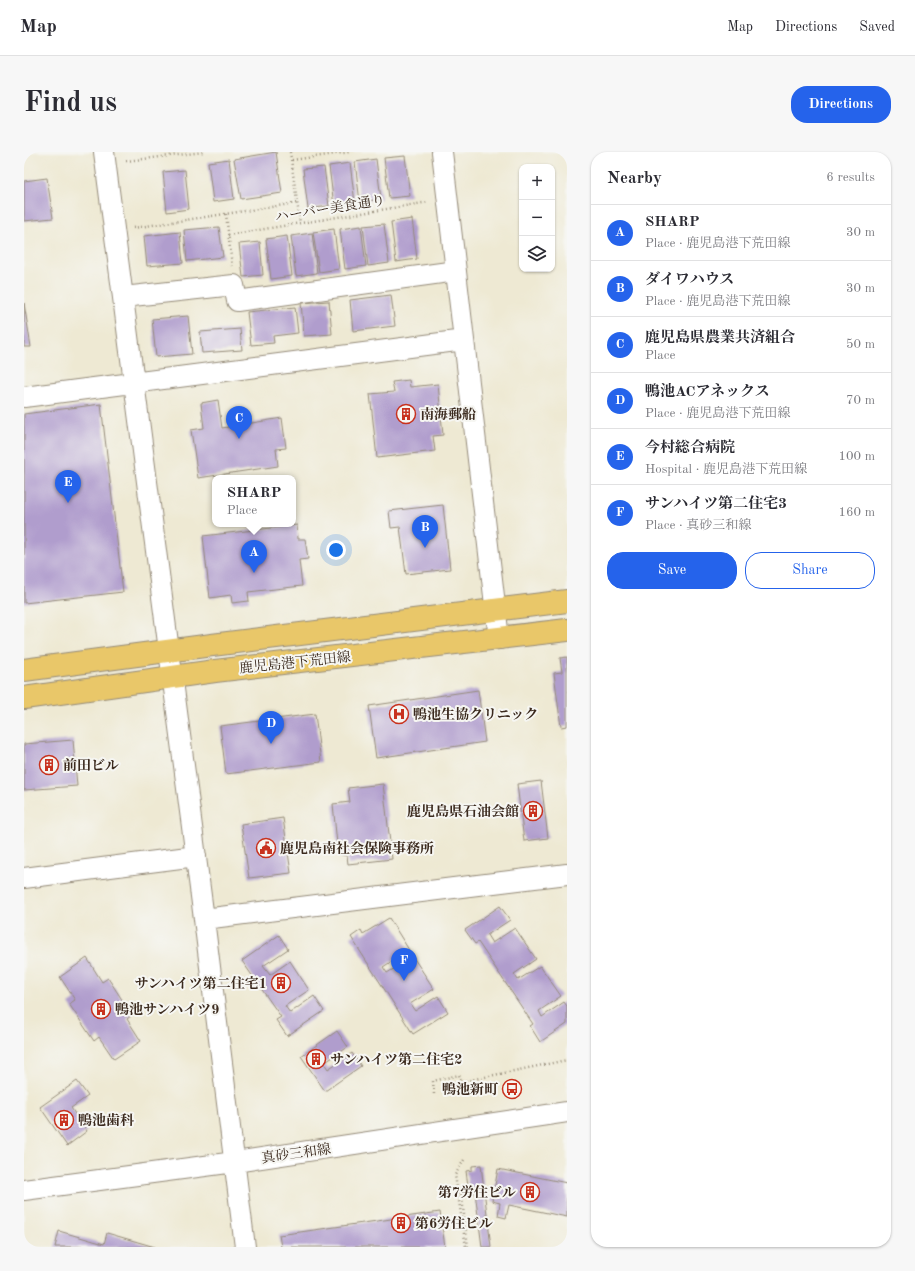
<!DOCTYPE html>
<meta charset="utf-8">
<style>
body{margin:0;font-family:"Old Standard TT","Noto Serif JP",serif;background:#f7f7f7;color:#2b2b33}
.controls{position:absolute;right:12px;top:12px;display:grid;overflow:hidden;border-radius:8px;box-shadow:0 1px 3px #0004}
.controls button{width:36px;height:36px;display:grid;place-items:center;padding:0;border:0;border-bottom:1px solid #e1e1e2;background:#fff;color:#2b2b33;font:20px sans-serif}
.you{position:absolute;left:312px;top:398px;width:14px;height:14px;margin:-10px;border:3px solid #fff;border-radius:50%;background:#1a73e8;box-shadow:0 0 0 6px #1a73e833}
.badge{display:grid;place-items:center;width:26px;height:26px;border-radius:50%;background:#2563eb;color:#fff;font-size:13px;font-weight:700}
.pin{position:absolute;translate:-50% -33px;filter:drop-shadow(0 1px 2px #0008)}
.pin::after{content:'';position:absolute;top:21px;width:14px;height:12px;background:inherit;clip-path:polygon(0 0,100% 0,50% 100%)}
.popup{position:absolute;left:188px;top:323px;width:84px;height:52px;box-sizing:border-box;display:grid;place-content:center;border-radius:8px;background:#fff;filter:drop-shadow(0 1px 3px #0005);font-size:13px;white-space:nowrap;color:#7c7c81}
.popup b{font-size:15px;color:#2b2b33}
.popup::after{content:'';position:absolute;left:50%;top:100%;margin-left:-8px;border:8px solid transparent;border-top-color:#fff}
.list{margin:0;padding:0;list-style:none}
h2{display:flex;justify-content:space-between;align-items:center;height:52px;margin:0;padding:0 16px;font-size:17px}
h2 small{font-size:13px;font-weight:400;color:#7c7c81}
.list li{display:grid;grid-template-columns:26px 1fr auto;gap:12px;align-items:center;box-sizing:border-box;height:56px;padding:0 16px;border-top:1px solid #e1e1e2}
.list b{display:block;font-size:15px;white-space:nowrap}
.list p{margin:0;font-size:13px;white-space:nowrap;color:#7c7c81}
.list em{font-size:13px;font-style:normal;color:#7c7c81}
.actions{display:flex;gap:8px;padding:12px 16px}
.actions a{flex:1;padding:9px 0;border:1px solid #2563eb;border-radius:16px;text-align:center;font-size:14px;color:#2563eb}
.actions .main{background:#2563eb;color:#fff}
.icon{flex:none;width:22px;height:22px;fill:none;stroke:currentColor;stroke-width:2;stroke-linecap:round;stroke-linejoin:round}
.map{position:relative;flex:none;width:543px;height:1095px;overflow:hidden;border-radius:16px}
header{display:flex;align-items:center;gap:24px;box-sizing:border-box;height:56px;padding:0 20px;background:#fff;border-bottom:1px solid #e1e1e2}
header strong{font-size:19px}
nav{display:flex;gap:22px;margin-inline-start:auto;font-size:14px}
.intro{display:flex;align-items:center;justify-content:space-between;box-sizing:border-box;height:96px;padding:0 24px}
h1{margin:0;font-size:28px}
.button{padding:10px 18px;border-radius:16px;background:#2563eb;color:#fff;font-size:14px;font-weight:700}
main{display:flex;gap:24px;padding:0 24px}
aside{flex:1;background:#fff;border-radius:16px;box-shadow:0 1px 3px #0004}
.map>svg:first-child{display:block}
</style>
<header>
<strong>Map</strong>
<nav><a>Map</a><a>Directions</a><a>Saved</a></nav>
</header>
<div class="intro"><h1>Find us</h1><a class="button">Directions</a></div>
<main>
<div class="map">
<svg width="543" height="1095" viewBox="0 0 543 1095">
<rect width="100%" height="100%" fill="#f6f6f2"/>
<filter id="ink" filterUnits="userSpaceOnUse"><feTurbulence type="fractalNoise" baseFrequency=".025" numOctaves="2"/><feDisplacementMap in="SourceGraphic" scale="8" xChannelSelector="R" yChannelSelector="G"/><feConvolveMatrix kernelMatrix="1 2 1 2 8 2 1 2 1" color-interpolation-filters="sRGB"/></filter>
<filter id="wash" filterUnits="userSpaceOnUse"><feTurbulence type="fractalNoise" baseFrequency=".012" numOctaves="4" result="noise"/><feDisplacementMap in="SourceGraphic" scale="16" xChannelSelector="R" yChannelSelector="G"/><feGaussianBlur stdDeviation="0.9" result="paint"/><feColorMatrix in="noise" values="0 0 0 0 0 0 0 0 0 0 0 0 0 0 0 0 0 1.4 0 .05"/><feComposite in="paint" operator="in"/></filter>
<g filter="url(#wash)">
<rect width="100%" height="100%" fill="#eee9d3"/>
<g id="blocks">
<path fill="#b09dcd" d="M 252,0 L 258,41 L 217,47 L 210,7 Z
M 381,4 L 386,44 L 365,46 L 360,6 Z
M 205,7 L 210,47 L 189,50 L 184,10 Z
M 352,7 L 357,47 L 336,50 L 331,10 Z
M 326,11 L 331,51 L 310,54 L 305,14 Z
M 300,15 L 305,54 L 284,57 L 279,17 Z
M 161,18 L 165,57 L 143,60 L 139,20 Z
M 23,26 L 29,66 L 0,69 L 0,29 Z
M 388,67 L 393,107 L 372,110 L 367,70 Z
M 360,72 L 365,111 L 344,114 L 339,74 Z
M 337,74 L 342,114 L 321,117 L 316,77 Z
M 195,75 L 199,105 L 163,109 L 160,78 Z
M 310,77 L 315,117 L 295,120 L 289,80 Z
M 156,80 L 159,111 L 123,114 L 120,84 Z
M 288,81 L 293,121 L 272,124 L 267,84 Z
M 263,84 L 268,124 L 247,127 L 242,87 Z
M 236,90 L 239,123 L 219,125 L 215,92 Z
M 367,143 L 371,174 L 329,179 L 326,148 Z
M 305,149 L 308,182 L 280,184 L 277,151 Z
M 0,151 L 7,195 L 0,195 Z
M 271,155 L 274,181 L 249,184 L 250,191 L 227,193 L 223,160 Z
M 164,164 L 168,202 L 132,205 L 128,167 Z
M 216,177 L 218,198 L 178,201 L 176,180 Z
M 385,228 L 386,235 L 414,232 L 419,283 L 409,284 L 411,299 L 353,306 L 346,242 L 370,240 L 368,230 Z
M 194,248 L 198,276 L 258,266 L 262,296 L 252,297 L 254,314 L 174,326 L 167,278 L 180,276 L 177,251 Z
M 77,252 L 99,440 L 0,451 L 0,262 Z
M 419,353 L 426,417 L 382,422 L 376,375 L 367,376 L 365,359 Z
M 273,373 L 274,387 L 281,387 L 284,407 L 275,408 L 278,434 L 224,440 L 225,449 L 208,451 L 207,443 L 186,446 L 179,384 Z
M 543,505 L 543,574 L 537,575 L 530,521 L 538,520 L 536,506 Z
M 454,538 L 461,590 L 352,606 L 345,554 Z
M 291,562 L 297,610 L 202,622 L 196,574 Z
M 49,588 L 53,634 L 0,638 L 0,592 Z
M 517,629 L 524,686 L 500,689 L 493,632 Z
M 359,632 L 368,707 L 324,712 L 323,704 L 314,702 L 309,652 L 326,650 L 324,636 Z
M 259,666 L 267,721 L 225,726 L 217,672 Z
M 476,754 L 486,768 L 463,783 L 468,791 L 491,776 L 512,807 L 490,822 L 494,828 L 516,814 L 537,844 L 515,859 L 518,865 L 540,850 L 543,854 L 543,872 L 516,890 L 506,874 L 509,872 L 454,790 L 451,792 L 441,778 Z
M 365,766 L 385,798 L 359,815 L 363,821 L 389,805 L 410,837 L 386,852 L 391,859 L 414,844 L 424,860 L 389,882 L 327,785 L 337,778 L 339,782 Z
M 255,783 L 264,797 L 239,814 L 246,823 L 266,809 L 285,838 L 261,854 L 266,861 L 290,844 L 300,859 L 263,884 L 252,868 L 257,865 L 218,809 Z
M 63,806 L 78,830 L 84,826 L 108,863 L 103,867 L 117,889 L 90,907 L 75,885 L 70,889 L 45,852 L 51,848 L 36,825 Z
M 313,879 L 324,895 L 300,911 L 304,917 L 328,901 L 337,914 L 301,939 L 277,904 Z
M 53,929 L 64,944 L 47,956 L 63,979 L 43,994 L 16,955 Z
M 457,1013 L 467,1095 L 458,1095 L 451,1040 L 445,1041 L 442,1019 L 448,1018 L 448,1014 Z
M 474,1017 L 543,1031 L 543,1065 L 485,1053 L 482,1066 L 474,1064 L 476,1051 L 468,1049 Z
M 416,1060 L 421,1095 L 257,1095 L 255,1083 Z
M 35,1079 L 80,1092 L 83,1081 L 131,1095 L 31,1095 Z"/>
</g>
</g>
<g filter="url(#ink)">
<use href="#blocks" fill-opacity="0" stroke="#948a78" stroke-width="1"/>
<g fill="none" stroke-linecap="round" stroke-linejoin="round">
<g stroke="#948a78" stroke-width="22">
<path id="minor" d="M 80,0 L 180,767 L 221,1095
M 418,0 L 475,487
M 99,145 L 210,133 L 213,149 L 432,119
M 0,245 L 440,188
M 0,726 L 172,704
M 180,767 L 543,722
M 0,1038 L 211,1010 L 543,960"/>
</g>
<g stroke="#948a78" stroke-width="24">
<path id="major" d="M 0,518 L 188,493 L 543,449
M 0,546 L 191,519 L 543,478"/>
</g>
<path stroke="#948a78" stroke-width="2.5" stroke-dasharray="1 3" stroke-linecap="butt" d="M 266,0 L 276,71
M 268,8 L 326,0
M 102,9 L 180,0
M 202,62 L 208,114
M 109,76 L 273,51
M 204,83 L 405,50
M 422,933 L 543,908
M 410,942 L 409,929 L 435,923 L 437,930
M 440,1008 L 431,1023 L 442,1095
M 435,1036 L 435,1038 L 437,1038 L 444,1095"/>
<use href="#minor" stroke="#fff" stroke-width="20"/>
<use href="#major" stroke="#e9c769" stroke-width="22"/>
</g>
</g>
<defs>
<g id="building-ring" transform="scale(1)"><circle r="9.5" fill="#f6f6f2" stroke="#c8321e" stroke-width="1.5"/><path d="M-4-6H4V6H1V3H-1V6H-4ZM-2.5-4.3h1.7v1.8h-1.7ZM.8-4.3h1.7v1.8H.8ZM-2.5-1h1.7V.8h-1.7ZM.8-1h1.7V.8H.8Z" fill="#c8321e"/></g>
<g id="hospital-ring" transform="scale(1)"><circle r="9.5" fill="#f6f6f2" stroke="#c8321e" stroke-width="1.5"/><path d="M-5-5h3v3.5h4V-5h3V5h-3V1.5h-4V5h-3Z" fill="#c8321e"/></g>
<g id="civic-ring" transform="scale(1)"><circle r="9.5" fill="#f6f6f2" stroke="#c8321e" stroke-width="1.5"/><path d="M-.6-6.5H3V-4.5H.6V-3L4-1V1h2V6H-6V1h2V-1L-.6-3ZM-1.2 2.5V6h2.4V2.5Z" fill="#c8321e"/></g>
<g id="bus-ring" transform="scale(1)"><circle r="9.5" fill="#f6f6f2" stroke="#c8321e" stroke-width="1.5"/><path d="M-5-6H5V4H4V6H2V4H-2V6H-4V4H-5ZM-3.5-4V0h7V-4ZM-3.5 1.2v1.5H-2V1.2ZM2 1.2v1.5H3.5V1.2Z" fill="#c8321e"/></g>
</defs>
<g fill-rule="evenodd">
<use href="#building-ring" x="382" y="262"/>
<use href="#hospital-ring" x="375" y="562"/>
<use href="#building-ring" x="25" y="613"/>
<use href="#building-ring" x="509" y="659"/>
<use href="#civic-ring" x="242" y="696"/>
<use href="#building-ring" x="257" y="831"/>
<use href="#building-ring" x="77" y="857"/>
<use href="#building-ring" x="292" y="907"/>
<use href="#bus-ring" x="488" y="937"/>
<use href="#building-ring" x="40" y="968"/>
<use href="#building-ring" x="506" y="1040"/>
<use href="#building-ring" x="377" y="1071"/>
</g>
<g text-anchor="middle" stroke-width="4" stroke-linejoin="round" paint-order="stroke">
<g font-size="14" fill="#3b2a1e" stroke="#f6f6f2">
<text transform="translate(306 56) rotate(-9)" y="5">ハーバー美食通り</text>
<text transform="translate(271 510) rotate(-6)" y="5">鹿児島港下荒田線</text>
<text transform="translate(272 1001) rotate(-8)" y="5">真砂三和線</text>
</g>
<g font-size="14" font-weight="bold" fill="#3b2a1e" stroke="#f6f6f2" text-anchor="start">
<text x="396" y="267">南海郵船</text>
<text x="389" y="567">鴨池生協クリニック</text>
<text x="39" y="618">前田ビル</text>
<text x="495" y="664" text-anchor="end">鹿児島県石油会館</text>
<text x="256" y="701">鹿児島南社会保険事務所</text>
<text x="243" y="836" text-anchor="end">サンハイツ第二住宅1</text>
<text x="91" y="862">鴨池サンハイツ9</text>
<text x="306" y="912">サンハイツ第二住宅2</text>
<text x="474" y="942" text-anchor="end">鴨池新町</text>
<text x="54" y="973">鴨池歯科</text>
<text x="492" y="1045" text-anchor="end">第7労住ビル</text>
<text x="391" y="1076">第6労住ビル</text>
</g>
</g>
</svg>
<div class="controls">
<button>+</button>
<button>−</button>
<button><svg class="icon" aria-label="layers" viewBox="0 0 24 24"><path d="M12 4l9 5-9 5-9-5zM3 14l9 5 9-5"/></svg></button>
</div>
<div class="you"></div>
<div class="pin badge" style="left:230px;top:421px">A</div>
<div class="popup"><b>SHARP</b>Place</div>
<div class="pin badge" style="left:401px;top:396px">B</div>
<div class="pin badge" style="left:215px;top:287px">C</div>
<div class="pin badge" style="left:247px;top:592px">D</div>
<div class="pin badge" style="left:44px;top:351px">E</div>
<div class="pin badge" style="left:380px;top:829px">F</div>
</div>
<aside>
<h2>Nearby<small>6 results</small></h2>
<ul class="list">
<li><span class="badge">A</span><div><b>SHARP</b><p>Place · 鹿児島港下荒田線</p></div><em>30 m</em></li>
<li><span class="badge">B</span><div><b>ダイワハウス</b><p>Place · 鹿児島港下荒田線</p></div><em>30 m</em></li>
<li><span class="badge">C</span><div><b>鹿児島県農業共済組合</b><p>Place</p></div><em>50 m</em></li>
<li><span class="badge">D</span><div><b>鴨池ACアネックス</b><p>Place · 鹿児島港下荒田線</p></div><em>70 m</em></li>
<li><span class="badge">E</span><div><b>今村総合病院</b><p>Hospital · 鹿児島港下荒田線</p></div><em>100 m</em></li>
<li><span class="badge">F</span><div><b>サンハイツ第二住宅3</b><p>Place · 真砂三和線</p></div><em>160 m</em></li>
</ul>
<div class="actions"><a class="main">Save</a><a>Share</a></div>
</aside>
</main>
